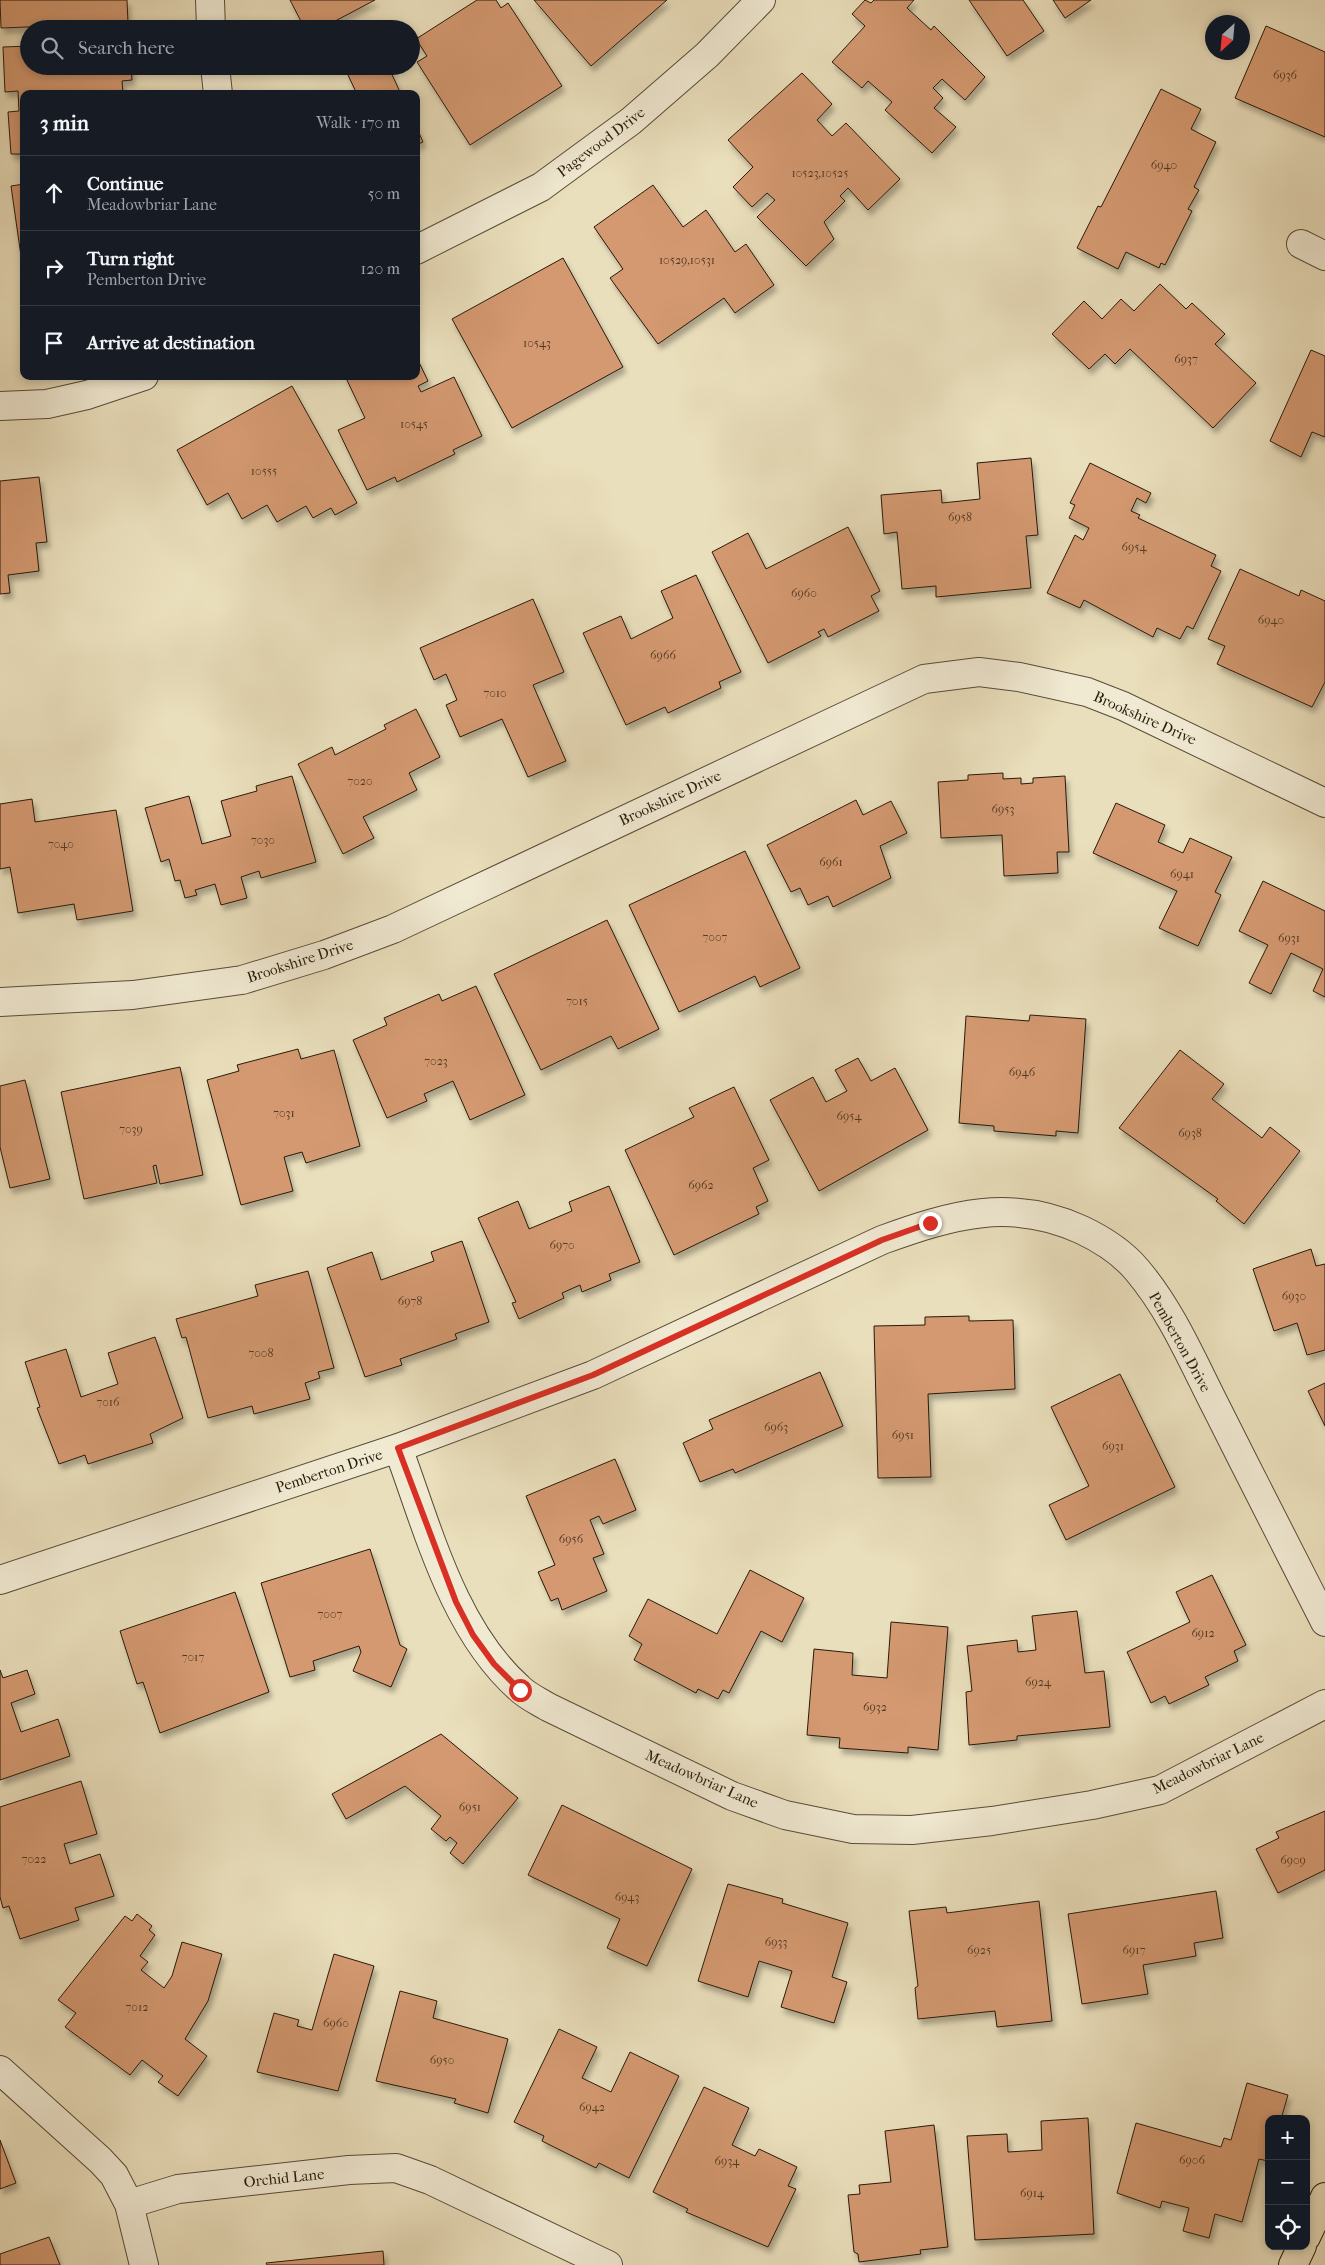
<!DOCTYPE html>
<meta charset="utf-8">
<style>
body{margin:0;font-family:"IM FELL French Canon",serif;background:#20242c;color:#f1f3f6}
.controls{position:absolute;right:15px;bottom:15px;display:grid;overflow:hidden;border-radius:10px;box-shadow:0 2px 8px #0003}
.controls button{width:45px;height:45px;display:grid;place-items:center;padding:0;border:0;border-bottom:1px solid #363941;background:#171b24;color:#f1f3f6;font:25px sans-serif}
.compass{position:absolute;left:1205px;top:15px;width:45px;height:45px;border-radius:50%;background:#171b24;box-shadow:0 2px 8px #0003;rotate:206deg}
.stop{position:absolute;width:15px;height:15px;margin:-11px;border:4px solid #d93025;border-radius:50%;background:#fff}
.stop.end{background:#d93025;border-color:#fff;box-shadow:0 1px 5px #0008}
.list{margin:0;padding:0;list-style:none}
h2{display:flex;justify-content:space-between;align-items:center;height:65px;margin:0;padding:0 20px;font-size:21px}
h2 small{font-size:16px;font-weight:400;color:#9ea1a6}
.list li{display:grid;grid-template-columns:32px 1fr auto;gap:15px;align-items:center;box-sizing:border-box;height:75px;padding:0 20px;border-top:1px solid #363941}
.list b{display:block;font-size:19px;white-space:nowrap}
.list p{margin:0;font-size:16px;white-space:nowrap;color:#9ea1a6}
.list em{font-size:16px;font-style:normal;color:#9ea1a6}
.icon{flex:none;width:28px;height:28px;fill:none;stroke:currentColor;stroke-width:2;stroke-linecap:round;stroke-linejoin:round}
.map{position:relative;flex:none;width:1325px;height:2265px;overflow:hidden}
.search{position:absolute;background:#171b24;box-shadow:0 2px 8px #0003;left:20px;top:20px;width:400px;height:55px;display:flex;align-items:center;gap:12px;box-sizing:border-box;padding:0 18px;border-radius:28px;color:#9ea1a6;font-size:19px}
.panel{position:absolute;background:#171b24;box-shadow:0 2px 8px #0003;left:20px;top:90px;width:400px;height:290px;border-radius:10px}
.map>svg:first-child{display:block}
</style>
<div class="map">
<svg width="1325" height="2265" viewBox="0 0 1325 2265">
<defs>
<filter id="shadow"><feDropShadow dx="3" dy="5.5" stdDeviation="2.5" flood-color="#0004"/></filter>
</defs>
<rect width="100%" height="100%" fill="#eadfbc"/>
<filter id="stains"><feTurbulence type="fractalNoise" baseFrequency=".004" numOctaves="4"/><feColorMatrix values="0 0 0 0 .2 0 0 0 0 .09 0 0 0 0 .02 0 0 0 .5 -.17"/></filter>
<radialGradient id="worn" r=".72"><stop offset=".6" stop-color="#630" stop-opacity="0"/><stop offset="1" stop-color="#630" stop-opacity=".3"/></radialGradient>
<path fill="#d49971" stroke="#271a0b" filter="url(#shadow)" d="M 0,0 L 127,0 L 128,23 L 1,28 Z
M 290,0 L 375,0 L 320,29 L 305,29 Z
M 477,0 L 496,0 L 501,8 L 508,3 L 562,86 L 470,145 L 417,62 L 427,56 L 416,39 Z
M 534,0 L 667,0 L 591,66 Z
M 865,0 L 871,3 L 874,0 L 914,0 L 907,8 L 931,30 L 934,26 L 985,77 L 965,100 L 942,79 L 933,88 L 943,98 L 934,108 L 956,127 L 932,153 L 885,110 L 892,102 L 868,81 L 862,88 L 832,62 L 865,26 L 852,14 Z
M 969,0 L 1023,0 L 1044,31 L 1007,56 Z
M 1053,0 L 1091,0 L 1065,18 Z
M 1266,26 L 1325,52 L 1325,137 L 1235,98 Z
M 29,46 L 29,66 L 131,66 L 132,80 L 122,81 L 123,94 L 24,94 L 24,154 L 11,154 L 8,112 L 19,111 L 18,91 L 5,92 L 3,47 Z
M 361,66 L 388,66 L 401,94 L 357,94 L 347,73 Z
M 802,73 L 832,104 L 817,120 L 832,136 L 846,123 L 900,179 L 868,210 L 848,188 L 840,196 L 845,201 L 824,222 L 834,239 L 806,266 L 757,217 L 775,200 L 767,193 L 752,207 L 733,187 L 753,167 L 728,140 Z
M 1161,89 L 1201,109 L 1191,129 L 1216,142 L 1194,187 L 1199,190 L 1188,209 L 1192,211 L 1165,265 L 1161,263 L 1159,268 L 1126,252 L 1118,269 L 1077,248 L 1098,206 L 1101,207 Z
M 416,126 L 423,142 L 416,145 Z
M 24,184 L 24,277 L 11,186 Z
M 653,185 L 683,227 L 706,210 L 735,252 L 746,244 L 774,285 L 735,313 L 724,298 L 658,344 L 610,278 L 623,269 L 594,227 Z
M 563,258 L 623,367 L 512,428 L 452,319 Z
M 1160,284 L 1186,309 L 1192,303 L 1225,334 L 1215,344 L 1256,383 L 1213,428 L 1130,349 L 1115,364 L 1105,354 L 1089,369 L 1052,334 L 1084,301 L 1102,319 L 1121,299 L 1134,311 Z
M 1311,350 L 1325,356 L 1325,437 L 1312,432 L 1301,457 L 1270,441 Z
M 416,356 L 428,381 L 418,386 L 421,392 L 454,377 L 482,436 L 453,450 L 455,454 L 397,482 L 395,477 L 367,490 L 338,430 L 365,418 L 345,376 L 416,376 Z
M 292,386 L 357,503 L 335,515 L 331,508 L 313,518 L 306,506 L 277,522 L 267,505 L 242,519 L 228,493 L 207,505 L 177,450 Z
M 1031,458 L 1038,535 L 1026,536 L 1031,588 L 936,597 L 936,586 L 902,589 L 897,532 L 884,534 L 881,495 L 941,490 L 942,503 L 980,499 L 977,463 Z
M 1090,463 L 1151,493 L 1146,503 L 1137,498 L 1131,511 L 1140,515 L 1138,518 L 1216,555 L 1211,566 L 1221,571 L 1193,629 L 1187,626 L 1180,639 L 1157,628 L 1153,637 L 1084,600 L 1080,608 L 1047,593 L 1075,535 L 1083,540 L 1089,528 L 1069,518 L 1075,505 L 1070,503 Z
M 39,477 L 47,542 L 36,543 L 39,571 L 8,575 L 10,593 L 0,594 L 0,481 Z
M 848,527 L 880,591 L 871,596 L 879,611 L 828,637 L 824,629 L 818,632 L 821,636 L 768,663 L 712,552 L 748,533 L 766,569 Z
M 1240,569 L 1299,596 L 1301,590 L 1325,601 L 1325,682 L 1312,707 L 1217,664 L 1225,646 L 1208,639 Z
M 696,575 L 741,672 L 719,682 L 721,688 L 668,713 L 665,707 L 626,725 L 583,633 L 621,616 L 631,639 L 673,618 L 661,591 Z
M 533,599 L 564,672 L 533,685 L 566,761 L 528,777 L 502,719 L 460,737 L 446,705 L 457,700 L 446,674 L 434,680 L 420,648 Z
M 416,709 L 440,757 L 409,773 L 417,790 L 363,817 L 374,838 L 343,854 L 298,764 L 332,747 L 335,755 L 386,729 L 384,725 Z
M 1003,773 L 1003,779 L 1021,778 L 1021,784 L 1033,783 L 1033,778 L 1065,776 L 1069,852 L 1057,852 L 1058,873 L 1004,876 L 1002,835 L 941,838 L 938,782 L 968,780 L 968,775 Z
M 292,776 L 316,862 L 261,878 L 259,871 L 241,877 L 247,898 L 221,905 L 215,884 L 195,890 L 197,895 L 185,898 L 180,880 L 175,881 L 169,859 L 161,862 L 145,808 L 189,796 L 202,844 L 231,836 L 221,801 L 257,791 L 256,786 Z
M 32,799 L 35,822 L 116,810 L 133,911 L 77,920 L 74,904 L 18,913 L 10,867 L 0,869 L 0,804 Z
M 856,800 L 863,815 L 891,801 L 907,833 L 880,846 L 891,878 L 833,907 L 828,896 L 808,905 L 800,888 L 791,892 L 767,845 Z
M 1116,803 L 1165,825 L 1158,842 L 1183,853 L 1190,838 L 1232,857 L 1215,892 L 1221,895 L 1198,946 L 1159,928 L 1177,891 L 1093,853 Z
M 745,851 L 800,968 L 760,987 L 755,976 L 679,1012 L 629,905 Z
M 1263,881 L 1325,911 L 1325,997 L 1313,991 L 1323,969 L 1291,953 L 1271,994 L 1249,983 L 1268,945 L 1239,931 Z
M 607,920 L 659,1029 L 618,1049 L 611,1036 L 541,1070 L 494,974 Z
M 476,986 L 525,1095 L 470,1120 L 453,1081 L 424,1094 L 427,1101 L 387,1118 L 353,1040 L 387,1025 L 384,1018 L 439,994 L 442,1001 Z
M 1030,1015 L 1086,1019 L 1078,1133 L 1056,1131 L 1056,1136 L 994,1131 L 994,1126 L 959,1123 L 966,1016 L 1029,1021 Z
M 298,1049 L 301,1059 L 334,1050 L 360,1146 L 306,1163 L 302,1152 L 284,1157 L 293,1191 L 241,1205 L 207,1080 L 239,1071 L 237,1065 Z
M 1180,1050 L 1224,1084 L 1212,1099 L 1262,1138 L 1270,1127 L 1300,1151 L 1244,1224 L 1216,1201 L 1218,1199 L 1119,1128 Z
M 858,1058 L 871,1081 L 895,1068 L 928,1130 L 819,1191 L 770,1100 L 813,1077 L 826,1102 L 847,1091 L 835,1070 Z
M 180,1067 L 203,1175 L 160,1184 L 156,1165 L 153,1166 L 157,1183 L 84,1199 L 61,1092 Z
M 25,1080 L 50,1179 L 10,1188 L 0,1147 L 0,1086 Z
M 734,1087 L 769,1160 L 753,1168 L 768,1201 L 756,1207 L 759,1214 L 674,1255 L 625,1150 L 694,1117 L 689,1108 Z
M 609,1186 L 640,1262 L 609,1274 L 611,1280 L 582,1292 L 580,1285 L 562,1293 L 564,1298 L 519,1319 L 512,1303 L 516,1302 L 478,1218 L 518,1201 L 529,1229 L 572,1211 L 569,1202 Z
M 462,1241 L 489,1322 L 455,1334 L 457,1339 L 400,1359 L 402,1365 L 365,1377 L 327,1268 L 372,1252 L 381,1280 L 434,1261 L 431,1252 Z
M 1311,1249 L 1316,1266 L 1325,1264 L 1325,1350 L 1307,1355 L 1297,1323 L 1274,1331 L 1253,1269 Z
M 308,1271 L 334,1368 L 318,1372 L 320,1378 L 305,1383 L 310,1399 L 254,1414 L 252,1406 L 208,1418 L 186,1337 L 182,1338 L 176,1319 L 258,1296 L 255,1285 Z
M 969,1316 L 969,1321 L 1013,1320 L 1015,1389 L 928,1394 L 931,1477 L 878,1478 L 874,1326 L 925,1325 L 925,1317 Z
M 155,1337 L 183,1418 L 150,1434 L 153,1443 L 88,1464 L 85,1455 L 59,1464 L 37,1408 L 40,1407 L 25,1362 L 66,1349 L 81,1397 L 118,1384 L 108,1353 Z
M 820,1372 L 843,1426 L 735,1473 L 733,1469 L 700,1482 L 683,1443 L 713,1429 L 709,1420 Z
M 1120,1374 L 1175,1487 L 1066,1540 L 1049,1505 L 1089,1486 L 1051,1407 Z
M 1325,1383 L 1325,1426 L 1308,1391 Z
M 615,1459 L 636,1510 L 603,1524 L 599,1516 L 590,1520 L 604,1554 L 593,1558 L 607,1591 L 562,1610 L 558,1598 L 551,1601 L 538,1572 L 555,1565 L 526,1496 Z
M 370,1549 L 400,1645 L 407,1649 L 391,1687 L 353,1671 L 361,1652 L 359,1646 L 313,1661 L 315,1670 L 290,1677 L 261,1583 Z
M 750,1570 L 804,1598 L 782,1642 L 761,1631 L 729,1693 L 723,1690 L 718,1699 L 698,1689 L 696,1693 L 634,1660 L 642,1644 L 629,1636 L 648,1599 L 717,1634 Z
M 1212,1575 L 1246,1645 L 1234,1651 L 1238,1661 L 1205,1677 L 1209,1685 L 1169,1704 L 1165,1696 L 1151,1703 L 1127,1652 L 1190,1622 L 1176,1592 Z
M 235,1592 L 269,1692 L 160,1733 L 143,1682 L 137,1684 L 120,1631 Z
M 1077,1611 L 1085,1673 L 1104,1671 L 1110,1727 L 1017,1736 L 1017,1740 L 969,1745 L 966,1692 L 972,1691 L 967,1646 L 1017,1640 L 1018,1652 L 1036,1650 L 1032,1616 Z
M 891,1622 L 948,1627 L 938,1750 L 908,1747 L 908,1753 L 839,1748 L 840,1738 L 807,1735 L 814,1649 L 853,1653 L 852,1675 L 887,1678 Z
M 0,1670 L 3,1678 L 27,1670 L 35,1694 L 11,1703 L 21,1732 L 58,1719 L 70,1756 L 0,1780 Z
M 441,1734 L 518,1798 L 463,1864 L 450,1853 L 457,1843 L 450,1837 L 446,1841 L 431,1829 L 441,1816 L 405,1786 L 346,1819 L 332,1794 Z
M 81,1781 L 97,1834 L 64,1844 L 70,1864 L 100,1854 L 114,1896 L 75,1908 L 79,1920 L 20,1939 L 9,1906 L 3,1908 L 0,1897 L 0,1807 Z
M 562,1805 L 692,1869 L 647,1966 L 607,1948 L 620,1919 L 528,1875 Z
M 1325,1811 L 1325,1870 L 1278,1893 L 1256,1849 L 1279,1838 L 1276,1832 Z
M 728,1884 L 783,1899 L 782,1903 L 848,1923 L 832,1977 L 847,1982 L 834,2023 L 781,2007 L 792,1971 L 759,1961 L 748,1997 L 698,1981 Z
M 1216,1891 L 1223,1938 L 1194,1943 L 1196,1956 L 1143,1965 L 1148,1994 L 1082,2004 L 1068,1914 Z
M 1039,1901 L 1052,2021 L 997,2027 L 995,2011 L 918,2019 L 915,1988 L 918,1986 L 909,1911 L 946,1907 L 947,1913 Z
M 137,1914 L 152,1926 L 149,1930 L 155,1935 L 140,1956 L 148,1962 L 141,1970 L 164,1988 L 172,1976 L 182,1942 L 222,1954 L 208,2001 L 185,2039 L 207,2056 L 178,2096 L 158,2082 L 163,2076 L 142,2060 L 130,2075 L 65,2027 L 76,2013 L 58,2000 L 125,1916 L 132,1921 Z
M 334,1954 L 374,1966 L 338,2091 L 257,2072 L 274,2013 L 299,2020 L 297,2026 L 312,2030 Z
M 400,1991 L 437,2001 L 433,2018 L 508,2039 L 488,2113 L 454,2103 L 456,2099 L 376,2081 Z
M 559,2029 L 597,2047 L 582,2078 L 611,2092 L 630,2052 L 679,2076 L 629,2178 L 599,2163 L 596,2168 L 542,2141 L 544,2136 L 514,2122 Z
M 1247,2083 L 1288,2095 L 1281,2119 L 1269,2119 L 1269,2159 L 1268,2161 L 1259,2159 L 1242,2222 L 1215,2214 L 1209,2238 L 1183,2231 L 1189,2208 L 1162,2201 L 1160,2208 L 1117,2193 L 1136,2123 L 1221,2147 L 1224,2138 L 1231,2140 Z
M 704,2087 L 749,2108 L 732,2145 L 755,2156 L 759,2149 L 797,2167 L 788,2186 L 796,2189 L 768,2247 L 686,2212 L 688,2209 L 653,2192 Z
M 1088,2118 L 1094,2234 L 975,2240 L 967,2136 L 1007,2134 L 1008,2152 L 1042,2150 L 1041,2121 Z
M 934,2125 L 948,2247 L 920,2250 L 921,2254 L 859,2262 L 858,2254 L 854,2252 L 848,2195 L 860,2194 L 859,2185 L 891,2182 L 885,2131 Z
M 0,2140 L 16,2183 L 0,2189 Z
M 49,2237 L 60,2265 L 0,2265 L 0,2254 Z
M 383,2251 L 384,2265 L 267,2265 L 266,2263 Z"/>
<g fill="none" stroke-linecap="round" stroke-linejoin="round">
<g stroke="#584b37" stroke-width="30">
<path id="minor" d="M 210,0 L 211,29
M 215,66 L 218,94
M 1301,244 L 1325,256
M 416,250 L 541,187 L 631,121 L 707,55 L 761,0
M 0,406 L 47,404 L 87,395 L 144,376
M 0,1002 L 133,995 L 242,980 L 324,955 L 393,929 L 924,679 L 979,672 L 1019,677 L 1087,692 L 1123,706 L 1325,803
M 398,1448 C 428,1529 453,1629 519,1688 C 527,1696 538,1701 548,1707 L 732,1796 L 785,1815 L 853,1829 L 912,1830 L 992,1821 L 1092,1805 L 1160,1790 L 1325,1704
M 0,1580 L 398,1448 L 593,1375 L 882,1240 C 951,1215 1011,1197 1082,1230 C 1103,1240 1122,1252 1137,1270 C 1171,1310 1192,1360 1216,1407 C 1252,1479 1289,1551 1325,1622
M 0,2070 L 100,2160 L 114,2175 L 129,2204 L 178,2189 L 349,2170 L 396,2168 L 430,2180 L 608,2265
M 129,2204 L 144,2265"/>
</g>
<g stroke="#271a0b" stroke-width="30">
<path id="major" d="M 1306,2237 L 1325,2197
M 1293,2265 L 1302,2246"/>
</g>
<use href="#minor" stroke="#f1ead3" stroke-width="28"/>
<use href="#major" stroke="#eadfbc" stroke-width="28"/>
</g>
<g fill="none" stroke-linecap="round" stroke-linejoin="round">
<path stroke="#d93025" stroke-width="6" d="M 520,1690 L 494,1664 L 473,1635 L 456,1602 L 398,1448 L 593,1375 L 882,1240 L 930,1223"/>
</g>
<g text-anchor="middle" stroke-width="4.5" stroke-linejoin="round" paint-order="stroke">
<g font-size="12" fill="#523a24">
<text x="1285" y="79">6936</text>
<text x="1164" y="169">6940</text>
<text x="820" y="177">10523,10525</text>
<text x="687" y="264">10529,10531</text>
<text x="537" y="347">10543</text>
<text x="1186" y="363">6937</text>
<text x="414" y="428">10545</text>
<text x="264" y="475">10555</text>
<text x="960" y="521">6958</text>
<text x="1134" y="551">6954</text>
<text x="804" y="597">6960</text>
<text x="1271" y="624">6940</text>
<text x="663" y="659">6966</text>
<text x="495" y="697">7010</text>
<text x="360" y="785">7020</text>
<text x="1003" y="813">6953</text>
<text x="263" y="844">7030</text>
<text x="61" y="848">7040</text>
<text x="831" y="866">6961</text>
<text x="1182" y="878">6941</text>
<text x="715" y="941">7007</text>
<text x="1289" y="942">6931</text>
<text x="577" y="1005">7015</text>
<text x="436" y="1065">7023</text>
<text x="1022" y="1076">6946</text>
<text x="284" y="1117">7031</text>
<text x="849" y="1120">6954</text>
<text x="131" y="1133">7039</text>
<text x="1190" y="1137">6938</text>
<text x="701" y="1189">6962</text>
<text x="562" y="1249">6970</text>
<text x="1294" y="1300">6930</text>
<text x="410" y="1305">6978</text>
<text x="261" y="1357">7008</text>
<text x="108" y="1406">7016</text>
<text x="776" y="1431">6963</text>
<text x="903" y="1439">6951</text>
<text x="1113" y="1450">6931</text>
<text x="571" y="1543">6956</text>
<text x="330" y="1618">7007</text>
<text x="1203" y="1637">6912</text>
<text x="193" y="1661">7017</text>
<text x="1038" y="1686">6924</text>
<text x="875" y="1711">6932</text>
<text x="470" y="1811">6951</text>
<text x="34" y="1863">7022</text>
<text x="1293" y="1864">6909</text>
<text x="627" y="1901">6943</text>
<text x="776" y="1946">6933</text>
<text x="979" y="1954">6925</text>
<text x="1134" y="1954">6917</text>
<text x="137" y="2011">7012</text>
<text x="336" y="2027">6960</text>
<text x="442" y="2064">6950</text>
<text x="592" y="2111">6942</text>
<text x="1192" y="2164">6906</text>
<text x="727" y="2165">6934</text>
<text x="1032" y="2197">6914</text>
</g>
<g font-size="15" fill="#271a0b" stroke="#f1ead3">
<text transform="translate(601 142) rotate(-37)" y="5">Pagewood Drive</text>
<text transform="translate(1145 718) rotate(24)" y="5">Brookshire Drive</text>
<text transform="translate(670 798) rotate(-25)" y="5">Brookshire Drive</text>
<text transform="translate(300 961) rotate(-18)" y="5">Brookshire Drive</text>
<text transform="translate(1180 1342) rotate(61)" y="5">Pemberton Drive</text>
<text transform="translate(329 1471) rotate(-18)" y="5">Pemberton Drive</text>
<text transform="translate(1208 1763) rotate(-26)" y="5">Meadowbriar Lane</text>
<text transform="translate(702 1779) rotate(24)" y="5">Meadowbriar Lane</text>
<text transform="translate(284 2178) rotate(-6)" y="5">Orchid Lane</text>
</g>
</g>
<rect width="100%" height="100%" filter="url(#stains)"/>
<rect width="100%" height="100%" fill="url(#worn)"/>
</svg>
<div class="controls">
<button>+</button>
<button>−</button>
<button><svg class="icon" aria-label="locate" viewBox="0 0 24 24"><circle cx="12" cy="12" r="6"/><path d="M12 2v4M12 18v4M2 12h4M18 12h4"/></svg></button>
</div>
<svg class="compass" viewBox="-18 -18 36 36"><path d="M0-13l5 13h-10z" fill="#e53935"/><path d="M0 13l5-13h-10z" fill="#9ea1a6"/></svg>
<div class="stop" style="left:520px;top:1690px"></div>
<div class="stop end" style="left:930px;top:1223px"></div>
<div class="search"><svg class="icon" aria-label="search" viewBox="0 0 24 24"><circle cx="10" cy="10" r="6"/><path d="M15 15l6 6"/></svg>Search here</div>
<section class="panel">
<h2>3 min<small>Walk · 170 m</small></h2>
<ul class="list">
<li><svg class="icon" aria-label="ahead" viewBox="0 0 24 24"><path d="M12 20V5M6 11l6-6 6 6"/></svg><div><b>Continue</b><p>Meadowbriar Lane</p></div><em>50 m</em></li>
<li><svg class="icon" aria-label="right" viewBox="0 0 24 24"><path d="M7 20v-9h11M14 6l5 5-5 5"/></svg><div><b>Turn right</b><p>Pemberton Drive</p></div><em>120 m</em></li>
<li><svg class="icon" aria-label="arrive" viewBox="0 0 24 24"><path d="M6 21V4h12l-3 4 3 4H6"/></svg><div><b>Arrive at destination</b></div></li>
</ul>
</section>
</div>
